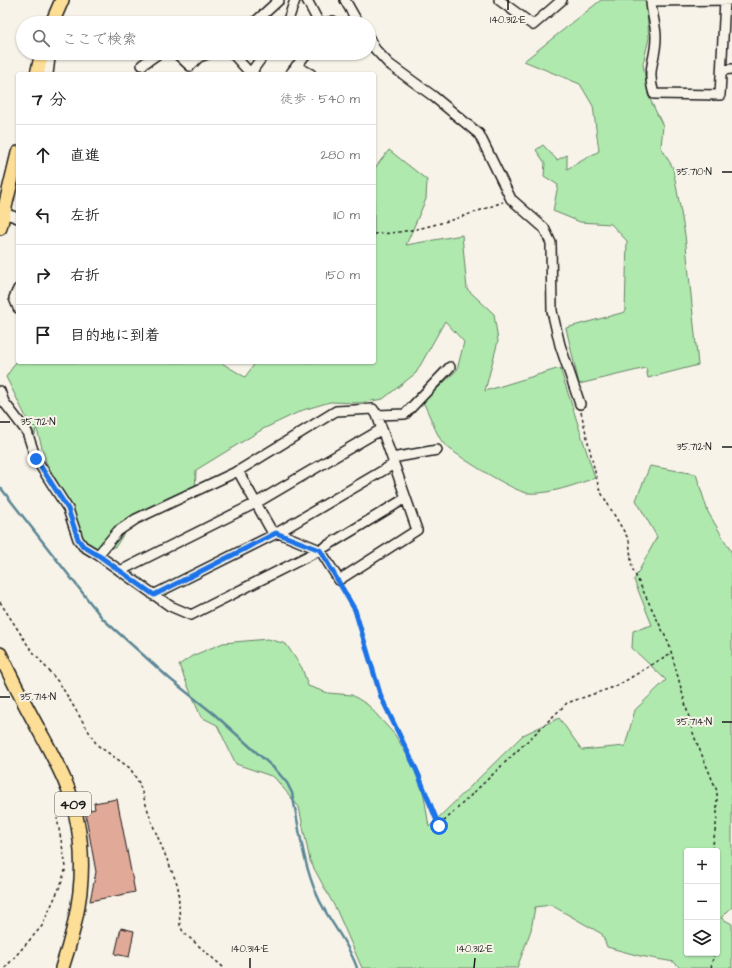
<!DOCTYPE html>
<html lang="ja">
<meta charset="utf-8">
<style>
body{margin:0;font-family:"Architects Daughter","Klee One",sans-serif;background:#f6f6f6;color:#222}
.controls{position:absolute;right:12px;bottom:12px;display:grid;overflow:hidden;border-radius:4px;box-shadow:0 1px 3px #0004}
.controls button{width:36px;height:36px;display:grid;place-items:center;padding:0;border:0;border-bottom:1px solid #e0e0e0;background:#fff;color:#222;font:20px sans-serif}
.stop{position:absolute;width:12px;height:12px;margin:-9px;border:3px solid #1a73e8;border-radius:50%;background:#fff}
.stop.end{background:#1a73e8;border-color:#fff;box-shadow:0 1px 4px #0008}
.list{margin:0;padding:0;list-style:none}
h2{display:flex;justify-content:space-between;align-items:center;height:52px;margin:0;padding:0 16px;font-size:17px}
h2 small{font-size:13px;font-weight:400;color:#767676}
.list li{display:grid;grid-template-columns:26px 1fr auto;gap:12px;align-items:center;box-sizing:border-box;height:60px;padding:0 16px;border-top:1px solid #e0e0e0}
.list b{display:block;font-size:15px;white-space:nowrap}
.list em{font-size:13px;font-style:normal;color:#767676}
.icon{flex:none;width:22px;height:22px;fill:none;stroke:currentColor;stroke-width:2;stroke-linecap:round;stroke-linejoin:round}
.map{position:relative;flex:none;width:732px;height:968px;overflow:hidden}
.search{position:absolute;background:#fff;box-shadow:0 1px 3px #0004;left:16px;top:16px;width:360px;height:44px;display:flex;align-items:center;gap:10px;box-sizing:border-box;padding:0 14px;border-radius:22px;color:#767676;font-size:15px}
.panel{position:absolute;background:#fff;box-shadow:0 1px 3px #0004;left:16px;top:72px;width:360px;height:292px;border-radius:4px}
.map>svg:first-child{display:block}
</style>
<div class="map">
<svg width="732" height="968" viewBox="0 0 732 968">
<rect width="100%" height="100%" fill="#f7f3e8"/>
<filter id="ink" filterUnits="userSpaceOnUse"><feTurbulence type="fractalNoise" baseFrequency=".025" numOctaves="2"/><feDisplacementMap in="SourceGraphic" scale="8" xChannelSelector="R" yChannelSelector="G"/><feConvolveMatrix kernelMatrix="1 2 1 2 8 2 1 2 1" color-interpolation-filters="sRGB"/></filter>
<g filter="url(#ink)">
<path fill="#afe9ae" stroke="#668265" fill-rule="evenodd" d="M 601,0 L 646,0 L 649,38 L 643,64 L 648,95 L 663,126 L 661,147 L 673,168 L 685,235 L 698,365 L 648,378 L 646,368 L 579,384 L 566,328 L 625,312 L 627,241 L 611,224 L 580,222 L 553,211 L 558,185 L 544,176 L 545,163 L 536,150 L 543,145 L 557,160 L 567,155 L 567,169 L 599,151 L 593,106 L 580,84 L 524,61 Z
M 389,150 L 427,180 L 426,199 L 406,245 L 462,235 L 467,289 L 494,314 L 498,341 L 485,391 L 560,368 L 595,478 C 574,485 549,495 527,493 C 513,491 453,454 443,443 C 437,436 428,411 423,402 L 457,370 L 464,342 L 445,321 L 416,373 L 383,399 L 360,403 L 330,402 L 303,410 L 263,429 L 196,470 L 195,495 L 130,524 L 116,546 L 99,556 L 87,547 L 75,524 L 69,504 L 46,462 L 36,426 L 35,435 L 6,377 L 18,359 L 18,362 L 220,362 L 245,377 L 256,362 L 374,362 L 374,169 Z
M 650,466 L 696,474 L 708,512 L 732,553 L 732,907 L 721,918 L 732,924 L 732,968 L 680,968 L 674,962 L 640,956 L 607,947 L 602,934 L 551,905 L 535,907 L 531,930 L 517,968 L 362,968 L 337,911 L 310,861 L 299,807 L 274,777 L 236,764 L 217,725 L 201,717 L 179,665 L 192,656 L 223,643 L 268,639 L 286,644 L 302,668 L 308,686 L 328,693 L 352,695 L 368,705 L 395,735 L 421,776 L 429,827 L 523,735 L 559,718 L 582,750 L 625,746 L 635,710 L 666,680 L 632,648 L 633,631 L 652,625 L 634,580 L 657,537 L 636,500 ZM 687,851 L 717,851 L 717,953 L 687,953 Z"/>
<g fill="none" stroke-linecap="round" stroke-linejoin="round">
<path stroke="#5a8695" stroke-width="2.5" d="M 0,487 L 103,619 L 170,679 L 214,714 L 276,770 L 287,783 L 292,793 C 299,826 303,864 317,895 C 328,921 348,941 357,968"/>
</g>
<path fill="#e1a998" stroke="#1c1c1c" d="M 117,799 L 135,892 L 90,901 L 96,872 L 85,811 L 95,809 L 94,803 Z
M 121,928 L 134,931 L 129,957 L 115,954 Z"/>
<g fill="none" stroke-linecap="round" stroke-linejoin="round">
<g stroke="#1c1c1c" stroke-width="12">
<path id="minor" d="M 307,0 L 319,23
M 345,0 L 358,23
M 499,0 L 533,25 L 562,0
M 651,0 C 651,12 656,25 656,37 C 656,61 646,68 654,94 L 720,95 L 725,0
M 651,1 L 732,0
M 254,23 L 279,0
M 287,23 L 295,0
M 325,23 L 333,21 L 331,23
M 369,38 L 375,49 L 389,64 L 433,96 L 479,134 L 511,199 L 544,228 L 551,243 L 552,311 L 560,345 L 580,404
M 46,53 L 50,58 L 48,74
M 176,53 L 190,66 L 199,57 L 210,53
M 232,53 L 251,74
M 142,65 L 159,53
M 296,66 L 311,74
M 722,70 L 732,69
M 254,74 L 252,71 L 265,53
M 290,74 L 307,53
M 4,213 L 18,218
M 18,289 L 14,298 L 18,308
M 0,391 L 4,402 L 27,432 L 36,459 L 68,509 L 78,539 L 83,546 L 98,555 L 170,606 L 191,615 L 320,550 L 406,498
M 377,415 L 405,414 L 450,367
M 392,458 L 437,450
M 98,555 L 118,531 L 136,519 L 238,471 L 336,411 L 373,409 L 377,415 L 417,530 L 339,580 L 320,550 L 271,530 L 238,471
M 120,571 L 256,503 L 382,429
M 153,595 L 277,533 L 394,464"/>
</g>
<g stroke="#1c1c1c" stroke-width="16">
<path id="highway" d="M 52,23 L 62,0
M 37,74 L 42,53
M 0,228 L 18,153
M 0,654 C 14,684 30,714 46,743 C 58,766 71,790 76,816 C 88,869 79,917 62,968"/>
</g>
<path stroke="#1c1c1c" stroke-width="1.5" stroke-dasharray="3 3" stroke-linecap="butt" d="M 374,234 C 419,233 462,217 503,202
M 581,412 L 599,489 L 629,540 L 632,568 L 669,644 L 694,736 L 717,791 L 717,818 L 712,851
M 343,588 L 355,610 L 381,697 L 416,769 L 439,826 L 567,703 L 617,686 L 671,653
M 0,602 L 29,647 L 60,684 L 97,745 L 130,768 L 139,783 L 152,823 L 178,886 L 180,925 L 183,932 L 224,968
M 5,968 L 42,926 L 61,884 L 66,867 L 57,818
M 711,968 L 714,953"/>
<use href="#minor" stroke="#f7f3e8" stroke-width="9"/>
<use href="#highway" stroke="#fdde96" stroke-width="13"/>
</g>
</g>
<g fill="none" stroke-linecap="round" stroke-linejoin="round" filter="url(#ink)">
<path stroke="#1a73e8" stroke-width="5" d="M 36,459 L 68,509 L 78,539 L 83,546 L 98,555 L 154,595 L 276,533 L 320,550 L 355,610 L 381,697 L 416,769 L 439,826"/>
</g>
<path fill="none" stroke="#1c1c1c" stroke-width="1.5" d="M 508,10 L 508,0M 722,172 L 732,172M 0,422 L 10,422M 722,447 L 732,447M 0,697 L 10,697M 722,722 L 732,722M 250,968 L 250,958M 474,968 L 475,958"/>
<g text-anchor="middle" stroke-width="4" stroke-linejoin="round" paint-order="stroke">
<rect fill="#f7f3e8" stroke="#5e5c59" stroke-width="1" x="55" y="792" width="36" height="24" rx="3"/>
<g font-size="14" font-weight="bold" fill="#1c1c1c">
<text x="73" y="809">409</text>
</g>
</g>
<g font-size="10" text-anchor="middle" fill="#1c1c1c" stroke="#f7f3e8" stroke-width="4" stroke-linejoin="round" paint-order="stroke">
<text x="508" y="23">140.312°E</text>
<text x="694" y="175">35.710°N</text>
<text x="38" y="425">35.712°N</text>
<text x="694" y="450">35.712°N</text>
<text x="38" y="700">35.714°N</text>
<text x="694" y="725">35.714°N</text>
<text x="250" y="952">140.314°E</text>
<text x="475" y="952">140.312°E</text>
</g>
</svg>
<div class="controls">
<button>+</button>
<button>−</button>
<button><svg class="icon" aria-label="layers" viewBox="0 0 24 24"><path d="M12 4l9 5-9 5-9-5zM3 14l9 5 9-5"/></svg></button>
</div>
<div class="stop" style="left:439px;top:826px"></div>
<div class="stop end" style="left:36px;top:459px"></div>
<div class="search"><svg class="icon" aria-label="search" viewBox="0 0 24 24"><circle cx="10" cy="10" r="6"/><path d="M15 15l6 6"/></svg>ここで検索</div>
<section class="panel">
<h2>7 分<small>徒歩 · 540 m</small></h2>
<ul class="list">
<li><svg class="icon" aria-label="ahead" viewBox="0 0 24 24"><path d="M12 20V5M6 11l6-6 6 6"/></svg><div><b>直進</b></div><em>280 m</em></li>
<li><svg class="icon" aria-label="left" viewBox="0 0 24 24"><path d="M17 20v-9H6M10 6l-5 5 5 5"/></svg><div><b>左折</b></div><em>110 m</em></li>
<li><svg class="icon" aria-label="right" viewBox="0 0 24 24"><path d="M7 20v-9h11M14 6l5 5-5 5"/></svg><div><b>右折</b></div><em>150 m</em></li>
<li><svg class="icon" aria-label="arrive" viewBox="0 0 24 24"><path d="M6 21V4h12l-3 4 3 4H6"/></svg><div><b>目的地に到着</b></div></li>
</ul>
</section>
</div>
